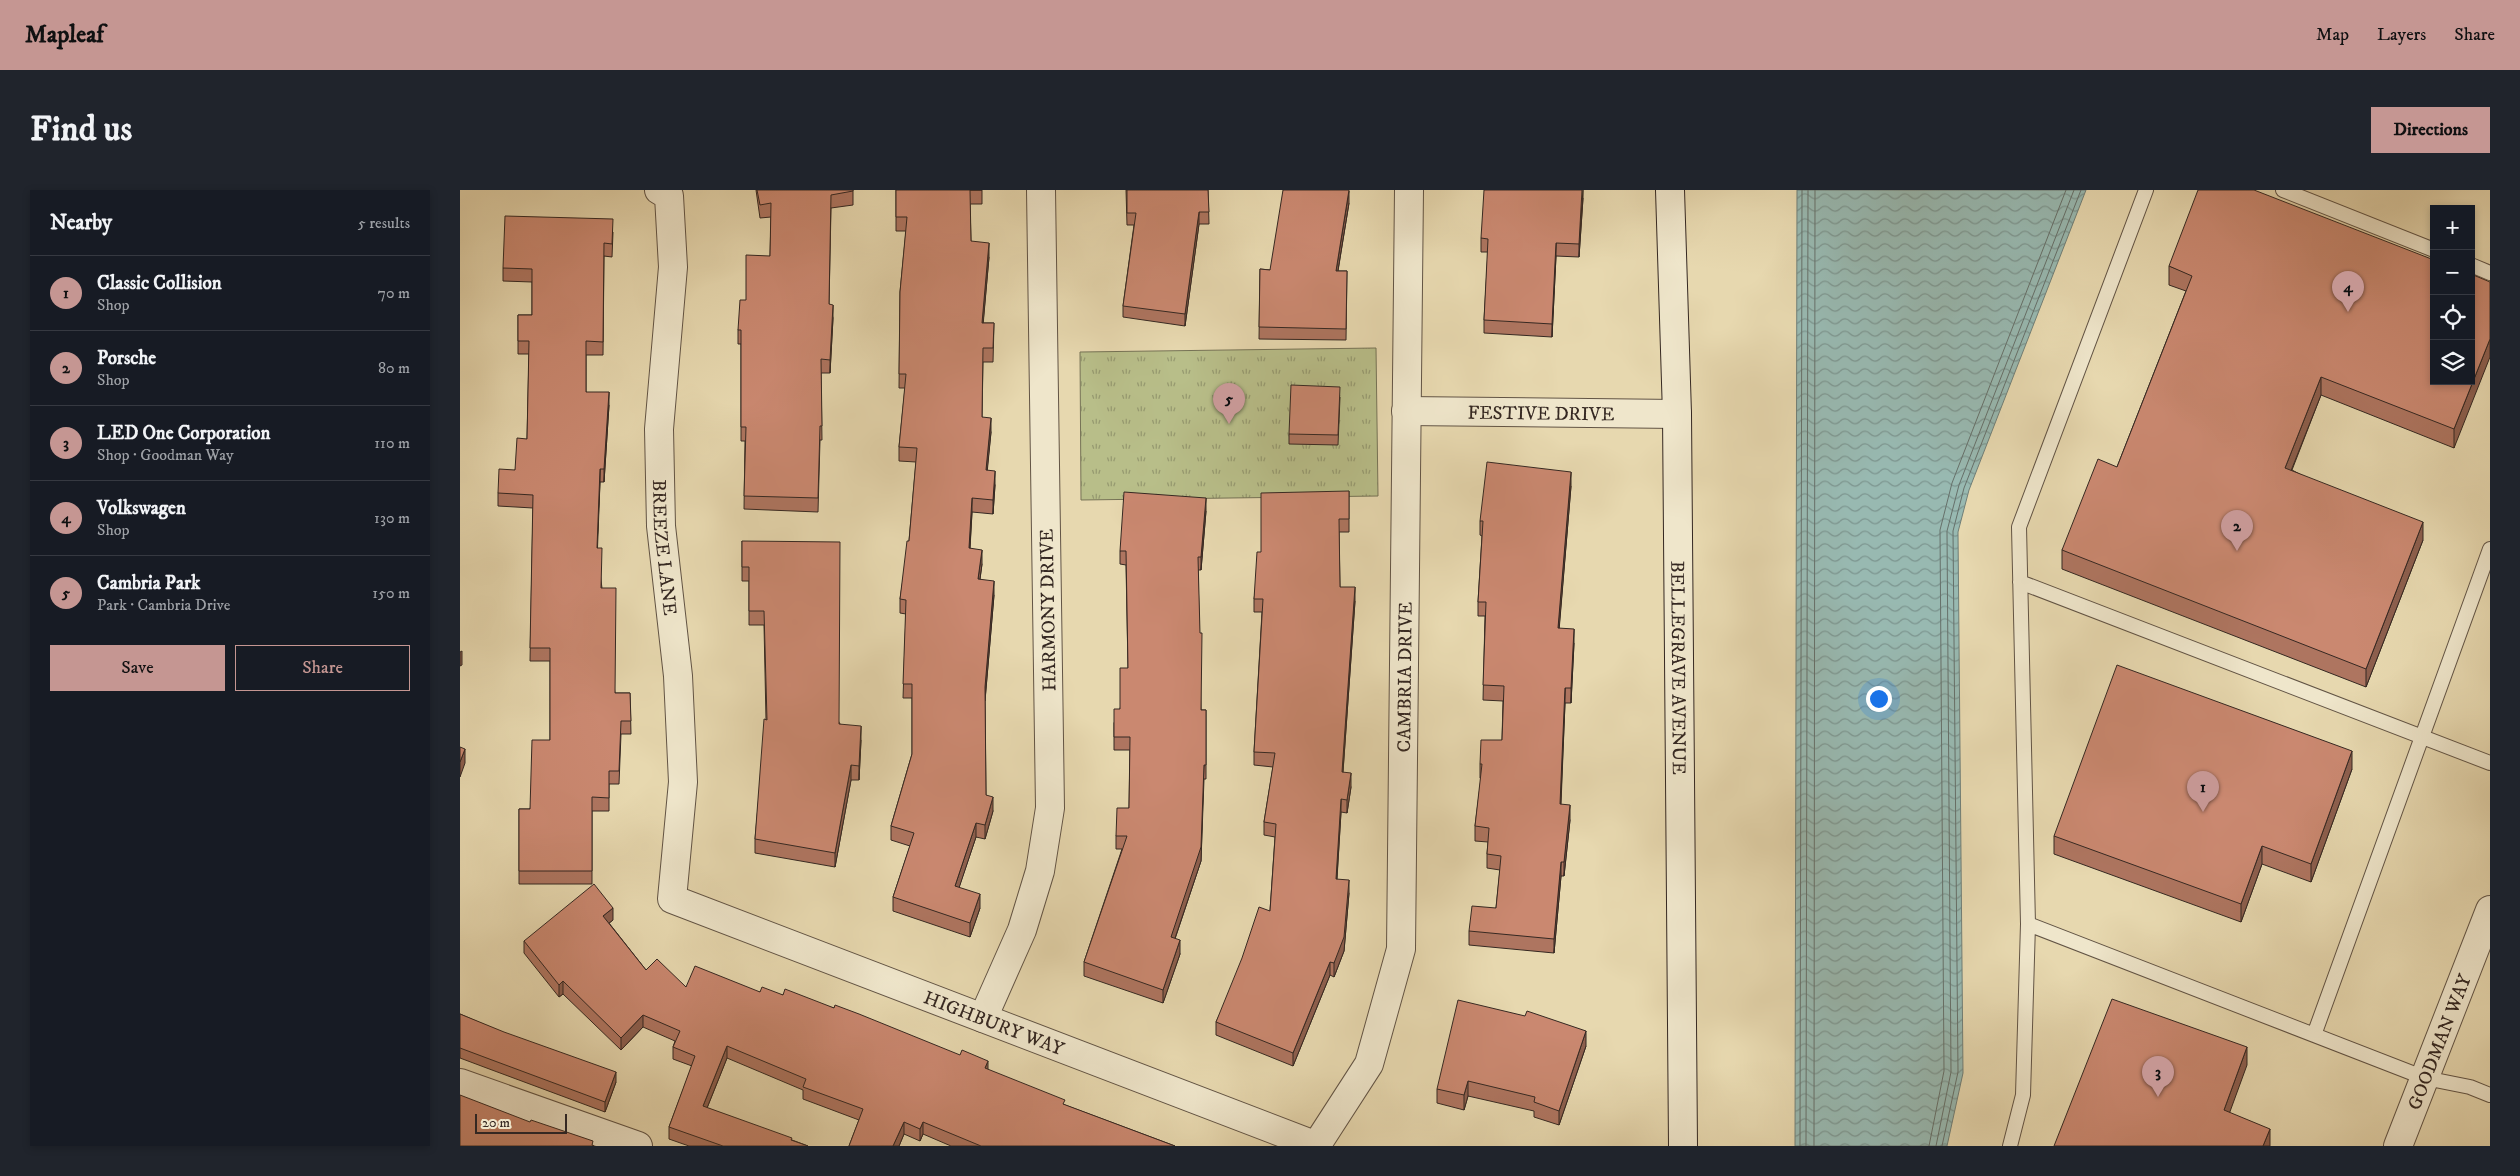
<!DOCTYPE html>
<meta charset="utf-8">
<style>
body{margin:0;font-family:"IM FELL DW Pica",serif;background:#20242c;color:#f1f3f6}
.controls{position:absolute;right:15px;top:15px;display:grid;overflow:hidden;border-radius:0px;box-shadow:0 2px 8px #0003}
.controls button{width:45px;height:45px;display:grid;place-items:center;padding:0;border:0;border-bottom:1px solid #363941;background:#171b24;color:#f1f3f6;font:25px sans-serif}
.scale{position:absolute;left:15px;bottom:12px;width:92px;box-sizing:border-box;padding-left:5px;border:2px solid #352822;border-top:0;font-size:14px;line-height:18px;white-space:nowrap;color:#352822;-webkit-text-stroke:4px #efe6cb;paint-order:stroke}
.you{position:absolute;left:1418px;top:508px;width:18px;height:18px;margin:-12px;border:4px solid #fff;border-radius:50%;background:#1a73e8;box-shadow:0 0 0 8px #1a73e833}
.badge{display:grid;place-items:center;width:32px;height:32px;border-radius:50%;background:#c59692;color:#111;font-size:16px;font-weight:700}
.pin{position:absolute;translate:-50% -41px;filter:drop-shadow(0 1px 2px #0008)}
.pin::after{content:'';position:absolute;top:26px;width:18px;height:15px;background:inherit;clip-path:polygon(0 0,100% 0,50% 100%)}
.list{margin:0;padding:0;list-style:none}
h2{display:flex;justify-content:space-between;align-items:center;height:65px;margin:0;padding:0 20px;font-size:21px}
h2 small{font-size:16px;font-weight:400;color:#9ea1a6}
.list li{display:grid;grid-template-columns:32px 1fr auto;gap:15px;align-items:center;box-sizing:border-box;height:75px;padding:0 20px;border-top:1px solid #363941}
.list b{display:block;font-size:19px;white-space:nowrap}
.list p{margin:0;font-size:16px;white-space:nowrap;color:#9ea1a6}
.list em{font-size:16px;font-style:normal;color:#9ea1a6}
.actions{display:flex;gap:10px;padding:15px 20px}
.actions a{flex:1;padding:11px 0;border:1px solid #c59692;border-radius:0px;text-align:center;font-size:18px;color:#c59692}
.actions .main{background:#c59692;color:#111}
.icon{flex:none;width:28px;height:28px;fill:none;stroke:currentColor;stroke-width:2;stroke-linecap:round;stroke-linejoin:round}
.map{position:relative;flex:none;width:2030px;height:956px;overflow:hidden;border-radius:0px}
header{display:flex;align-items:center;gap:30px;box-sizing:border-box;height:70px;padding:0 25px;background:#c59692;color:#111}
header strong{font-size:24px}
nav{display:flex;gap:28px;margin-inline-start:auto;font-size:18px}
.intro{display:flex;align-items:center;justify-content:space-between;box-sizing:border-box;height:120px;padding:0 30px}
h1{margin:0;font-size:35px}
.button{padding:12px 22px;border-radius:0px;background:#c59692;color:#111;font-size:18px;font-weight:700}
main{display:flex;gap:30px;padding:0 30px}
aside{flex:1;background:#171b24;border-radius:0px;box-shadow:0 2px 8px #0003}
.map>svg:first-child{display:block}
</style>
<header>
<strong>Mapleaf</strong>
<nav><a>Map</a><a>Layers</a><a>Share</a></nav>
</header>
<div class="intro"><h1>Find us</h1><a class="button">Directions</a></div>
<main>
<aside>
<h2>Nearby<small>5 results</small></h2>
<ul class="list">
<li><span class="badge">1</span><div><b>Classic Collision</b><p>Shop</p></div><em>70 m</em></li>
<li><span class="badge">2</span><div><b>Porsche</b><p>Shop</p></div><em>80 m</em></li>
<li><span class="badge">3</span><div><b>LED One Corporation</b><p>Shop · Goodman Way</p></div><em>110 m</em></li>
<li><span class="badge">4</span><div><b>Volkswagen</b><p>Shop</p></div><em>130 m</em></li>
<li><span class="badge">5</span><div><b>Cambria Park</b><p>Park · Cambria Drive</p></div><em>150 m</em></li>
</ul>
<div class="actions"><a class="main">Save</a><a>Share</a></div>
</aside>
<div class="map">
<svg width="2030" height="956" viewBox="0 0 2030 956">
<defs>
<pattern id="park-tufts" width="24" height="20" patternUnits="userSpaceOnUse" patternTransform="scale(1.25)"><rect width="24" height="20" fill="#b8be89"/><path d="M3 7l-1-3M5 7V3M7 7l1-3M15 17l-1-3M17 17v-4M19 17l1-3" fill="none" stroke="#969a70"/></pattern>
<pattern id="water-waves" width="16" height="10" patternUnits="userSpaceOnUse" patternTransform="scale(1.25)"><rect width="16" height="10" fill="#98b9b1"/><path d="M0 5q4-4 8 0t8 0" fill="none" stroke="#7d9690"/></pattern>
</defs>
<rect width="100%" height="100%" fill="#e7d8af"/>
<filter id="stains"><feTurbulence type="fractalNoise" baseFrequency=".004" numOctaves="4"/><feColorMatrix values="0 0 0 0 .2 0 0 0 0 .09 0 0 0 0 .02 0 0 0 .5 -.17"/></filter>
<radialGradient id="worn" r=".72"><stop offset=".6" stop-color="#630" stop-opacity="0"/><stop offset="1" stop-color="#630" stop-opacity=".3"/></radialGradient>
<path fill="url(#park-tufts)" stroke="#767356" d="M 916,158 L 918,306 L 621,310 L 620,162 Z"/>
<path fill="url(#water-waves)" stroke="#707f78" d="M 1337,0 L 1626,0 L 1509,300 L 1498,342 L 1503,883 L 1487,956 L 1335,956 Z"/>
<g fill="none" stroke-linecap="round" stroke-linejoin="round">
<path stroke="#66706a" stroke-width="1" d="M 1340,956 L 1342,0
M 1346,956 L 1348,0
M 1354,956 L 1355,0
M 1469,956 L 1484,881 L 1480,340 L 1492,293 L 1606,0
M 1476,956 L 1491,882 L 1487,341 L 1499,295 L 1614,0
M 1482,956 L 1498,882 L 1493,341 L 1504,298 L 1621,0"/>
<g stroke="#625445" stroke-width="16">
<path id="service" d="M 1823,0 L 1974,60
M 2011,75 L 2030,83
M 1560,392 L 2030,573
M 1568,734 L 1965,888 L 2010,897 L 2030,905
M 1854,845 L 2030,359
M 1550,956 L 1563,905 L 1568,734 L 1559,337 L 1686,0"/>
</g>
<g stroke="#625445" stroke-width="30">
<g id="minor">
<path id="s1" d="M 199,0 L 209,6 L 213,77 L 199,239 L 201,336 L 218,486 L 223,592 L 212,709 L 857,956"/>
<path id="s2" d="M 946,221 L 1217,224"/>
<path d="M 523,828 L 562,740 L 580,681 L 590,618 L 581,0"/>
<path d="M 0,893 L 178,956"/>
<path id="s3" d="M 856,956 L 909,874 L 941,759 L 949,0"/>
</g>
</g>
<g stroke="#625445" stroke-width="30">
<g id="tertiary">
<path id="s4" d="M 1938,956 L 2030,720"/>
</g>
</g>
<g stroke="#352822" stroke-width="30">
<g id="secondary">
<path id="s5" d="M 1210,0 L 1217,224 L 1223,956"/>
</g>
</g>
<use href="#service" stroke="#efe6cb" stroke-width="14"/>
<use href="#minor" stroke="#efe6cb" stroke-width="28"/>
<use href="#tertiary" stroke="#efe6cb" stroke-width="28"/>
<use href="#secondary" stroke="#efe6cb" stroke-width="28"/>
</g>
<path fill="#ae7560" stroke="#352822" d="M 296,0 L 393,0 L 393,15 L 371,18 L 369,114 L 373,128 L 370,183 L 361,183 L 362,250 L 360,250 L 358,322 L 284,319 L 285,251 L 281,251 L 281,154 L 278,154 L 278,140 L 310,66 L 311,27 L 300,28 Z
M 436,0 L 522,0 L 522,14 L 510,14 L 511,51 L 529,67 L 523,133 L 534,133 L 533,172 L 523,172 L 522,227 L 531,242 L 527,280 L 535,295 L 533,324 L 512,322 L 510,359 L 522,374 L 520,389 L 534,405 L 525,510 L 526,605 L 533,621 L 525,649 L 516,647 L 499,697 L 520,718 L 510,747 L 433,721 L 433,707 L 450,656 L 431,650 L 431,636 L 452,564 L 452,508 L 443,508 L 446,424 L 440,423 L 440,409 L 449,351 L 456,272 L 439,271 L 439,257 L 445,198 L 439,198 L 440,102 L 446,41 L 436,41 Z
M 666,0 L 748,0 L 749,34 L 739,34 L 725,136 L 663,127 L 663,116 L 674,35 L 667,35 Z
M 1123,8 L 1119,67 L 1096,66 L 1092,147 L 1024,143 L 1024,130 L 1028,62 L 1021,62 L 1021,48 Z
M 889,13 L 878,81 L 887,81 L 886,150 L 799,149 L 800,79 L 810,80 Z
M 153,42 L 152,67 L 144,66 L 143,165 L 126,165 L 126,202 L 149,215 L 144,292 L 140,292 L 137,358 L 155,503 L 170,503 L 171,544 L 161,544 L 159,594 L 149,594 L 149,621 L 132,621 L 132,694 L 59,694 L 59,619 L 70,619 L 90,550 L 90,471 L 70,471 L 73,318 L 38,316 L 38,303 L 55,280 L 67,249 L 69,164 L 58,164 L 58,125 L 72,125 L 72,92 L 43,91 L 43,78 Z
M 1709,76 L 2011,191 L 1994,258 L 1861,205 L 1832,280 L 1963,350 L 1906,497 L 1602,379 L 1602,360 L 1657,277 L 1726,101 L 1709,95 Z
M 880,207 L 878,255 L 829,254 L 829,244 Z
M 1111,296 L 1099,438 L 1114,453 L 1111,513 L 1105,513 L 1101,614 L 1110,630 L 1104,686 L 1101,686 L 1094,763 L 1009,755 L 1009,741 L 1036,718 L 1040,680 L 1027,678 L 1027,664 L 1028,652 L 1015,651 L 1015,636 L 1021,589 L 1020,588 L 1020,574 L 1042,550 L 1043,511 L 1023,510 L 1025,426 L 1018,426 L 1018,412 L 1022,346 L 1020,345 L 1020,331 Z
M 889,301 L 889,342 L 879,342 L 880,397 L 895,411 L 883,582 L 891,597 L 887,623 L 881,622 L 877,689 L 889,703 L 884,761 L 874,787 L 870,785 L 833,876 L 756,845 L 756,832 L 810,721 L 815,647 L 804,645 L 804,632 L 813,577 L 794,575 L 794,562 L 802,422 L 794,422 L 794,409 L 801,362 Z
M 746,321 L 741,380 L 738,380 L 741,520 L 746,520 L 746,589 L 744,589 L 741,671 L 715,749 L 720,764 L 703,813 L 624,786 L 624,772 L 662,659 L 656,659 L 656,646 L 669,618 L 670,560 L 654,560 L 654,533 L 660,519 L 668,478 L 666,375 L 660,374 L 660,361 Z
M 282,351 L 380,534 L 401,550 L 399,590 L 391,590 L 375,677 L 295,663 L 295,649 L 306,530 L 304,435 L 289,435 L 289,391 L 282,391 Z
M 1892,579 L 1851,692 L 1802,674 L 1781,732 L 1594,664 L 1594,646 Z
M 153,730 L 149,733 L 186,780 L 226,797 L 300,802 L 323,805 L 374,818 L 528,880 L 605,915 L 715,956 L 491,956 L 463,944 L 460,951 L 444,944 L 439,956 L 389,956 L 399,930 L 343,909 L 343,900 L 267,868 L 247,918 L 348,956 L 229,956 L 209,949 L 209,937 L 232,876 L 213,869 L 213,857 L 215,851 L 183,837 L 161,860 L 103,804 L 99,807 L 64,763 L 64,751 Z
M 0,824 L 156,892 L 145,922 L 32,880 L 0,868 Z
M 1126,856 L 1099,935 L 1074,927 L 1074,921 L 1008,906 L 1004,920 L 977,913 L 977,899 Z"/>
<path fill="#8d5f4e" stroke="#352822" d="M 1123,0 L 1123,8 L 1119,67 L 1119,54 Z
M 889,1 L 889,13 L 876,92 L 876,81 Z
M 739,22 L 739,34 L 725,136 L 725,124 Z
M 529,53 L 529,67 L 522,147 L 522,133 Z
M 1096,53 L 1096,66 L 1092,147 L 1092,134 Z
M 373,115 L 373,128 L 370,183 L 370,170 Z
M 2030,149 L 2030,167 L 1994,258 L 1994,239 Z
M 1861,187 L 1861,205 L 1825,296 L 1825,278 Z
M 149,202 L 149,215 L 144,292 L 144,279 Z
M 531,228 L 531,242 L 526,294 L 526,280 Z
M 140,279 L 140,292 L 137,371 L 137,358 Z
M 535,281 L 535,295 L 533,324 L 533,310 Z
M 1111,282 L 1111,296 L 1098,453 L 1098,438 Z
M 512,308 L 512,322 L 509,372 L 509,358 Z
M 746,308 L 746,321 L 741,380 L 741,367 Z
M 1963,332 L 1963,350 L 1906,497 L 1906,479 Z
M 522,360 L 522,374 L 518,403 L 518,389 Z
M 534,391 L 534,405 L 525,511 L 525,497 Z
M 895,397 L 895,411 L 882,595 L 882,582 Z
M 1114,439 L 1114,453 L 1111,513 L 1111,498 Z
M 2,461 L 2,475 L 0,476 L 0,462 Z
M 1105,498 L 1105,513 L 1100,629 L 1100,614 Z
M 401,536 L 401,550 L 399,590 L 399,576 Z
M 5,559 L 5,573 L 0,587 L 0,572 Z
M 1892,561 L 1892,579 L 1851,692 L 1851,674 Z
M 391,575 L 391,590 L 375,677 L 375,663 Z
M 744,575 L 741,671 L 711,760 L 711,747 Z
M 891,583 L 891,597 L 887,623 L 887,610 Z
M 533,607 L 533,621 L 525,649 L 525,635 Z
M 881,609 L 881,622 L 876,702 L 876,689 Z
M 1110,615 L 1110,630 L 1104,686 L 1104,672 Z
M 516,633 L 516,647 L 495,710 L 495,696 Z
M 1802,656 L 1802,674 L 1781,732 L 1781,714 Z
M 1101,672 L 1101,686 L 1094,763 L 1094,749 Z
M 889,690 L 889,703 L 884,761 L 874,787 L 874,773 Z
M 520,704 L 520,718 L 510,747 L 510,733 Z
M 153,718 L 153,730 L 143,738 L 143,726 Z
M 720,750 L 720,764 L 703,813 L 703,800 Z
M 870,772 L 870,785 L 833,876 L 833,863 Z
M 103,791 L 103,804 L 99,807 L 99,795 Z
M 183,825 L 183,837 L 161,860 L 161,848 Z
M 1126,841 L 1126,856 L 1099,935 L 1099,921 Z
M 267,856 L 267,868 L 243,928 L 243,916 Z
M 1787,857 L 1787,875 L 1764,938 L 1764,920 Z
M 528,871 L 528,883 L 525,878 Z
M 156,882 L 156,892 L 145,922 L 145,912 Z
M 1008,891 L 1008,906 L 1004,920 L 1004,905 Z
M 444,932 L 444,944 L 439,956 L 433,956 Z
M 463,932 L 463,944 L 460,951 L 460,939 Z
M 1810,939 L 1810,956 L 1803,956 Z"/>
<path fill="#ca8870" stroke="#352822" d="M 297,0 L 393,0 L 393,1 L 371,5 L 369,114 L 373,115 L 370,170 L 361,169 L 362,236 L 360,236 L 358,308 L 284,306 L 286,237 L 281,237 L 281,140 L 278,140 L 280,110 L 286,110 L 286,65 L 310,66 L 311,13 L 300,15 Z
M 436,0 L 522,0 L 510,0 L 511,51 L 529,53 L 522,133 L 534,133 L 533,158 L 523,158 L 522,227 L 531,228 L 526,280 L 535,281 L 533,310 L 512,308 L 509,358 L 522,360 L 518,389 L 534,391 L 525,497 L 526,605 L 533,607 L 525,635 L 516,633 L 495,696 L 520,704 L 510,733 L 433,707 L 454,643 L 431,636 L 452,564 L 452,494 L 443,494 L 446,410 L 440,409 L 447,351 L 449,351 L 457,258 L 439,257 L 446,184 L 439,184 L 440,102 L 447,27 L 436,27 Z
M 667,0 L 748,0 L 749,22 L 739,22 L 725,124 L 663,116 L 676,23 L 667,23 Z
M 823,0 L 889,0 L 876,81 L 887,81 L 886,139 L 799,137 L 800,79 L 810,80 Z
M 1024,0 L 1122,0 L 1119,54 L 1096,53 L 1092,134 L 1024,130 L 1028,49 L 1021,48 Z
M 1738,0 L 1794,0 L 1974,70 L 1974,191 L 2011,191 L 2011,84 L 2030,92 L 2030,149 L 1994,239 L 1861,187 L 1825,278 L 1963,332 L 1906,479 L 1602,360 L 1638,269 L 1657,277 L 1732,86 L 1709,76 Z
M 45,26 L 153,29 L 152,54 L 144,53 L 143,152 L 126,151 L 126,202 L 149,202 L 144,279 L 140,279 L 137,358 L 142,358 L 141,398 L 156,398 L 155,503 L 170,503 L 171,531 L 161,531 L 159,581 L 149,581 L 149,608 L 132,607 L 132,681 L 59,681 L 59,619 L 70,619 L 72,550 L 90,550 L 90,458 L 70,458 L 73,305 L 38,303 L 39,279 L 55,280 L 57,248 L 67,249 L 69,151 L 58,151 L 58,125 L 72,125 L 72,79 L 43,78 Z
M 831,195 L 880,197 L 878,245 L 829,244 Z
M 1027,272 L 1111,282 L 1098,438 L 1114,439 L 1111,498 L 1105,498 L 1100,614 L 1110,615 L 1104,672 L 1101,672 L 1094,749 L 1009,741 L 1012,716 L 1036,718 L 1041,666 L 1027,664 L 1029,638 L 1015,636 L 1022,574 L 1020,574 L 1021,550 L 1042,550 L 1044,496 L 1023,495 L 1026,412 L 1018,412 L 1023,331 L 1020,331 Z
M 889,301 L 889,329 L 879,329 L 880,397 L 895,397 L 882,582 L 891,583 L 887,610 L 881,609 L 876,689 L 889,690 L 884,747 L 874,773 L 870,772 L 833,863 L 756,832 L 782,768 L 799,717 L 810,721 L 816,634 L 804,632 L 815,563 L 794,562 L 803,409 L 794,409 L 797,362 L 801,362 L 801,303 Z
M 664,302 L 746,308 L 741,367 L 738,367 L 740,443 L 742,443 L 741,520 L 746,520 L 746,575 L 744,575 L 741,657 L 711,747 L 720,750 L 703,800 L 624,772 L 667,646 L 656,646 L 657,618 L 669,618 L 670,547 L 654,547 L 654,519 L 660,519 L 660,478 L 668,478 L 666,361 L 660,361 Z
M 282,351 L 380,352 L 379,534 L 401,536 L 399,576 L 391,575 L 375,663 L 295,649 L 304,529 L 307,530 L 304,421 L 289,421 L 289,377 L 282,377 Z
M 1657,475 L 1892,561 L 1851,674 L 1802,656 L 1781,714 L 1594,646 Z
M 0,557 L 5,559 L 0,572 Z
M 134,694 L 153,718 L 143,726 L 186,780 L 197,769 L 226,797 L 235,776 L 300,802 L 302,797 L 323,805 L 325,799 L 374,818 L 375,815 L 399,824 L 500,865 L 502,860 L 528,871 L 525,878 L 605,910 L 603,914 L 715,956 L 521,956 L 463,932 L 460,939 L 444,932 L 433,956 L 389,956 L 403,919 L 343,897 L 346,889 L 267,856 L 243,916 L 332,948 L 331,950 L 348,956 L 263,956 L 209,937 L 235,866 L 213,857 L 220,841 L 183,825 L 161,848 L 103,791 L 99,795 L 64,751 Z
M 1652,809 L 1787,857 L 1764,920 L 1810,939 L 1803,956 L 1594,956 Z
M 998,810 L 1065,826 L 1067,821 L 1126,841 L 1099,921 L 1074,912 L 1075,907 L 1008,891 L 1004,905 L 977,899 Z
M 0,824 L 44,842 L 156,882 L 145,912 L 32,870 L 0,858 Z
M 0,905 L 70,932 L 71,930 L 133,951 L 132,955 L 134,956 L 0,956 Z"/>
<g text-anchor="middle" stroke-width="5" stroke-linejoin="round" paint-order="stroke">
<g font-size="19" fill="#352822" stroke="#efe6cb">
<text dy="7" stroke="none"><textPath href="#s2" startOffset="135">FESTIVE DRIVE</textPath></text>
<text dy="7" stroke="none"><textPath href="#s1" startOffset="364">BREEZE LANE</textPath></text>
<text transform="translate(587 420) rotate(-91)" y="7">HARMONY DRIVE</text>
<text dy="7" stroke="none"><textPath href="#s5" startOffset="478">BELLEGRAVE AVENUE</textPath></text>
<text dy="7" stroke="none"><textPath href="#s3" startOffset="489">CAMBRIA DRIVE</textPath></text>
<text dy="7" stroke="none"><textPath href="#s1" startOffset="1062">HIGHBURY WAY</textPath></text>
<text dy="7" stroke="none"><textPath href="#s4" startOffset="112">GOODMAN WAY</textPath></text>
</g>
</g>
<rect width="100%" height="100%" filter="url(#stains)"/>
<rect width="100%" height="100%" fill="url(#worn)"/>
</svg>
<div class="controls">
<button>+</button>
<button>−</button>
<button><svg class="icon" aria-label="locate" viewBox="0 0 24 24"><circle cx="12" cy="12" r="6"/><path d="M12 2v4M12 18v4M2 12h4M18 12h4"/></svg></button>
<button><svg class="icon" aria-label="layers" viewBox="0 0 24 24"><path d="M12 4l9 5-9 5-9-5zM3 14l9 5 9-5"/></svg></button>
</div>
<div class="scale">20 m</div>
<div class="you"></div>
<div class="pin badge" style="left:1743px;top:622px">1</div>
<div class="pin badge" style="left:1777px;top:361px">2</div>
<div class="pin badge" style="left:1698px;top:907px">3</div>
<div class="pin badge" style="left:1888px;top:122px">4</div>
<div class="pin badge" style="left:769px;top:234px">5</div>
</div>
</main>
